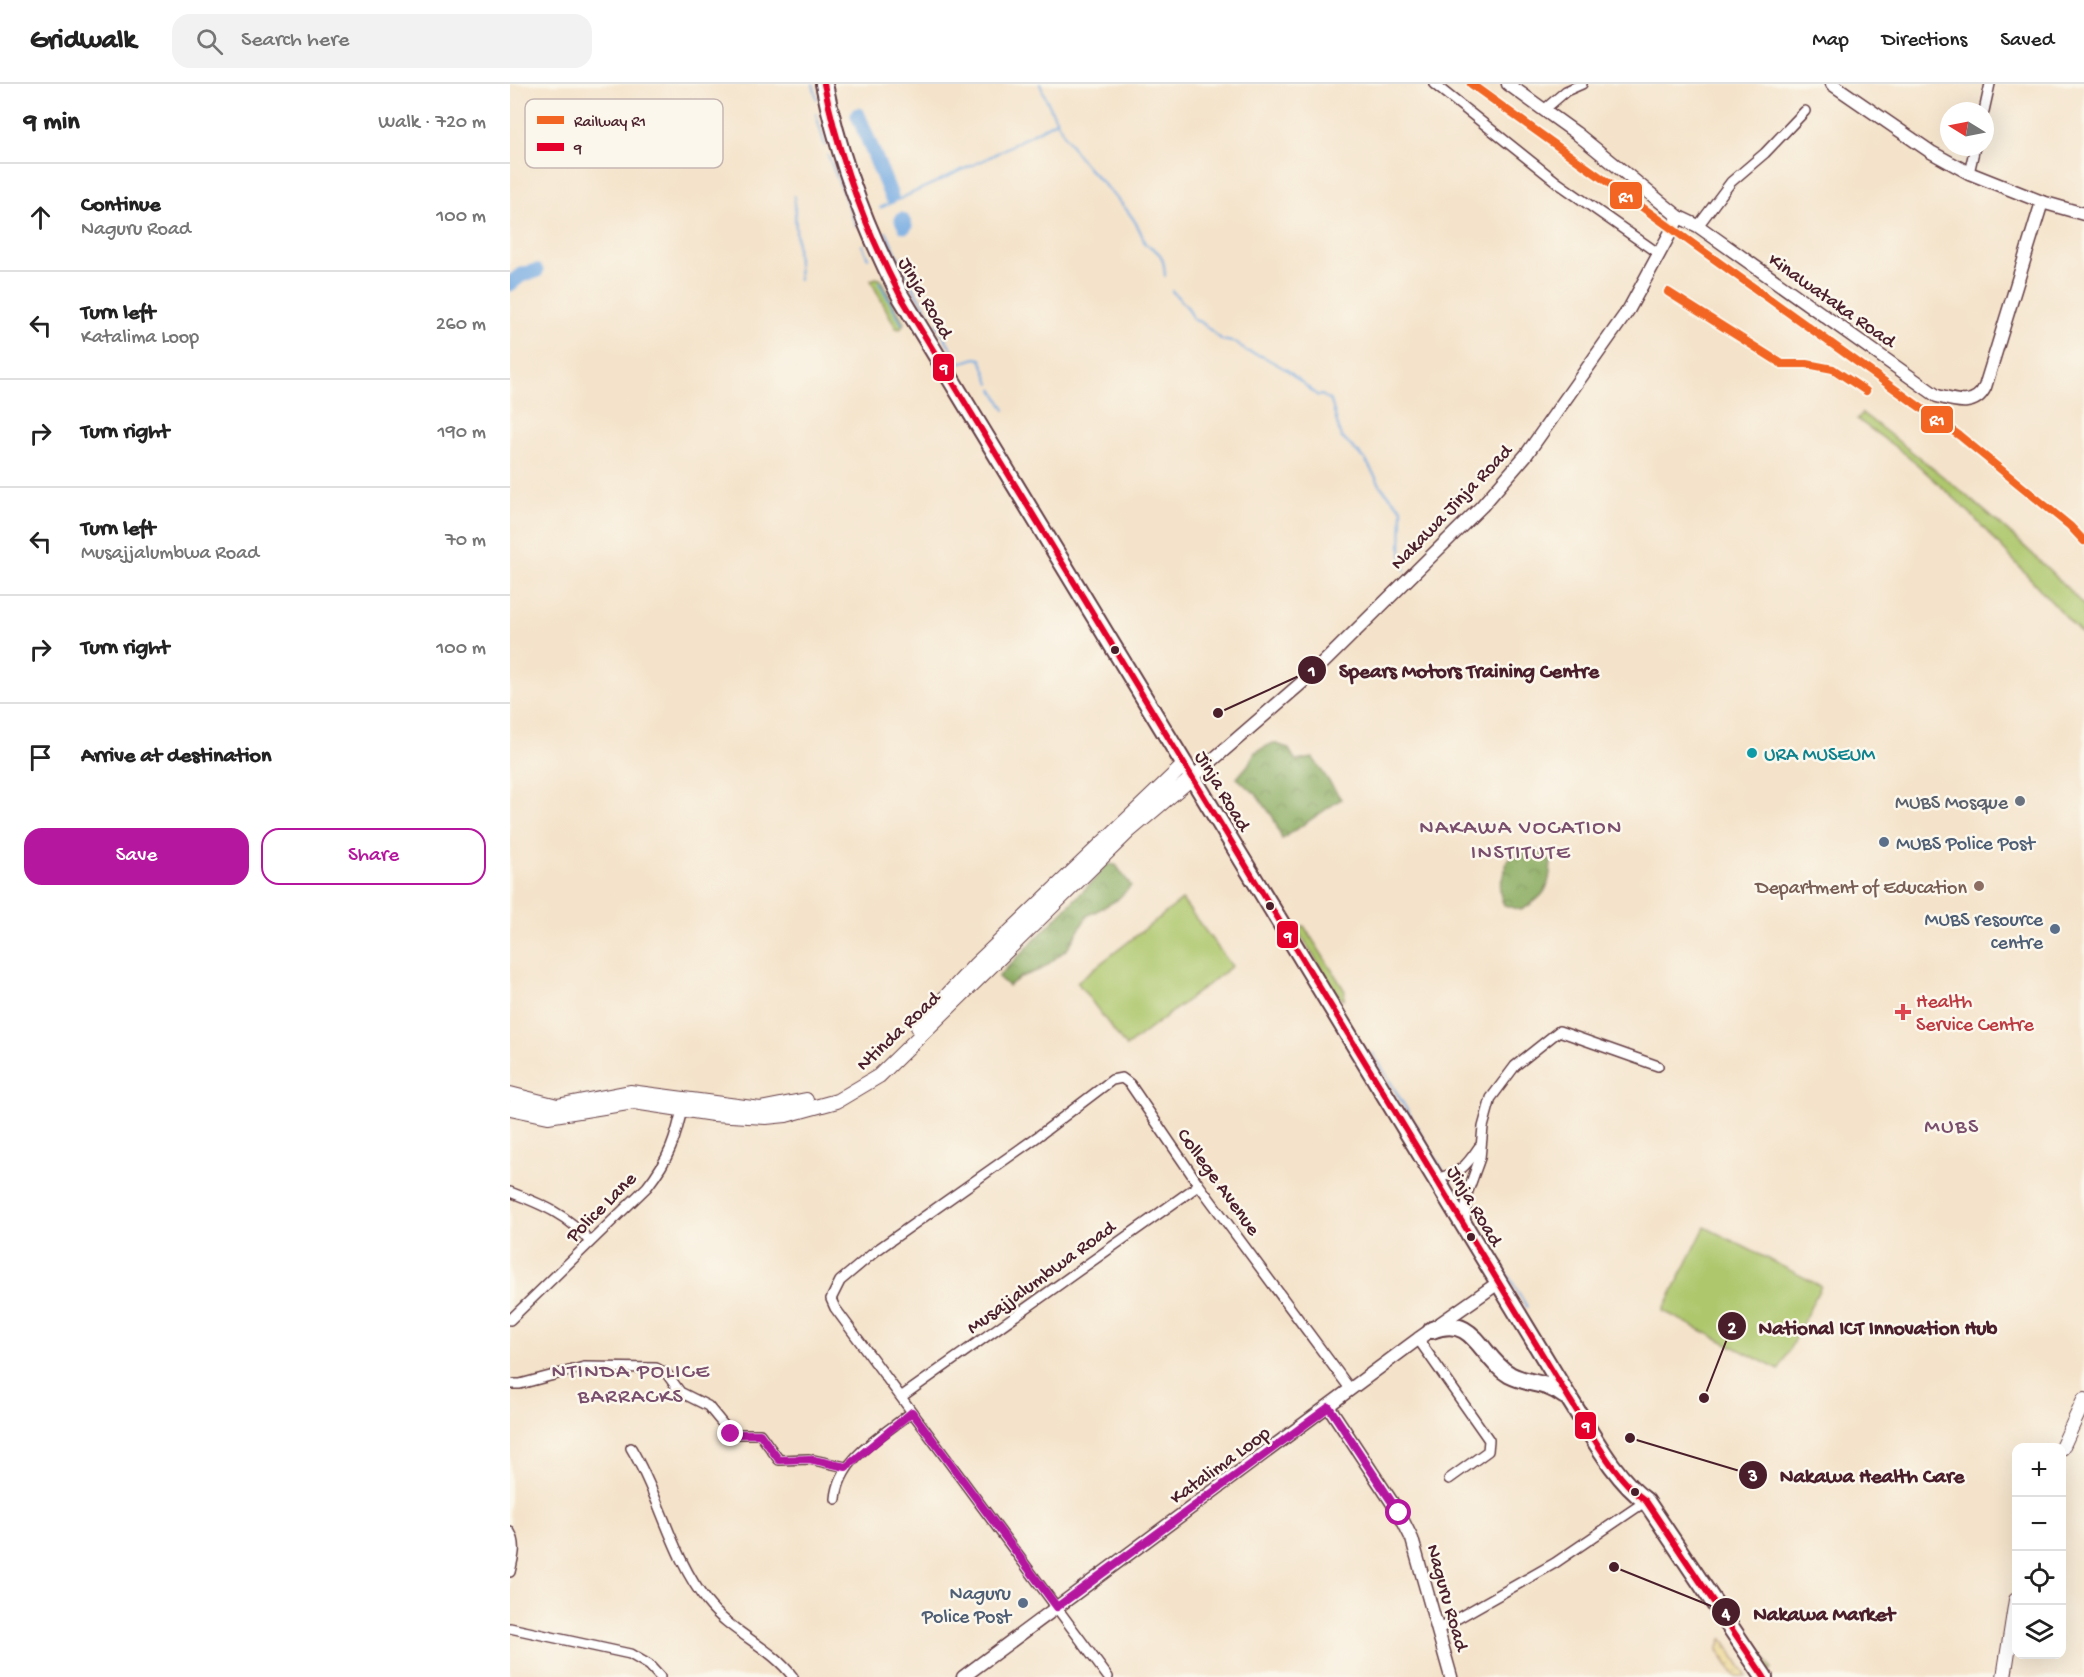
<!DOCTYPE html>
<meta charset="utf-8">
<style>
body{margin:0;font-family:"Gochi Hand",sans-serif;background:#f2f2f2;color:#222}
.controls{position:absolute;right:18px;bottom:18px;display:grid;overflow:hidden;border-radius:12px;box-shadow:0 6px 24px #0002}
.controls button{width:54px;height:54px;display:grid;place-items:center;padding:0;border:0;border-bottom:2px solid #e0e0e0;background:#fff;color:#222;font:30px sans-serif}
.compass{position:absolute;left:1430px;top:18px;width:54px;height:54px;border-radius:50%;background:#fff;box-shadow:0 6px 24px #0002;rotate:280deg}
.stop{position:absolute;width:18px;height:18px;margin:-14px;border:4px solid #b5179e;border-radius:50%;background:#fff}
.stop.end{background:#b5179e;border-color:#fff;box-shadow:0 2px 6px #0008}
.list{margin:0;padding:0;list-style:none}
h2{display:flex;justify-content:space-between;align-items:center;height:78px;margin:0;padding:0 24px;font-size:26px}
h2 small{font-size:20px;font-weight:400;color:#767676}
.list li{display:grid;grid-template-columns:39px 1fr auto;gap:18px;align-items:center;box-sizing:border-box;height:108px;padding:0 24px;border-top:2px solid #e0e0e0}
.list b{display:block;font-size:22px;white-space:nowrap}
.list p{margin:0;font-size:20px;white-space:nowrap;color:#767676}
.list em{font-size:20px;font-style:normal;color:#767676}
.actions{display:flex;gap:12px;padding:18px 24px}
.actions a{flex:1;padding:14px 0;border:2px solid #b5179e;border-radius:18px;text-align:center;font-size:21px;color:#b5179e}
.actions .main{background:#b5179e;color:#fff}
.icon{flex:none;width:33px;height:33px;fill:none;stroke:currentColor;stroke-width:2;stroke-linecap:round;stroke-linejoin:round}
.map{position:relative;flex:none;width:1574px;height:1593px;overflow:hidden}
header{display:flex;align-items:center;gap:36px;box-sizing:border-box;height:84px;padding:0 30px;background:#fff;border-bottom:2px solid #e0e0e0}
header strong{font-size:28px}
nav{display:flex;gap:33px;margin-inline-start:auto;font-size:21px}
.search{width:420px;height:54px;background:#f2f2f2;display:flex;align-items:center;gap:15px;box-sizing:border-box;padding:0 21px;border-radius:18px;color:#767676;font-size:22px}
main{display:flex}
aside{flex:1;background:#fff}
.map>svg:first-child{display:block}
</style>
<header>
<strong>Gridwalk</strong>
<div class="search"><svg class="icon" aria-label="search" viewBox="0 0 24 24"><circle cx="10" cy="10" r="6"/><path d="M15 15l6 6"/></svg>Search here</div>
<nav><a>Map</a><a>Directions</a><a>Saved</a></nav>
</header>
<main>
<aside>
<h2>9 min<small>Walk · 720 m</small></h2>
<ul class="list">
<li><svg class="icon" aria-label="ahead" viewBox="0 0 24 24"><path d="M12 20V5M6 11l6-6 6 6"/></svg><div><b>Continue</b><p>Naguru Road</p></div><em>100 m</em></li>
<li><svg class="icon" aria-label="left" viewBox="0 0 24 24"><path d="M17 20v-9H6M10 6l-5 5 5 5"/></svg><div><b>Turn left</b><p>Katalima Loop</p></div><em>260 m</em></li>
<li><svg class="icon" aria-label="right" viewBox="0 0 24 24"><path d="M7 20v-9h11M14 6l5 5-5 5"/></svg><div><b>Turn right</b></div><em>190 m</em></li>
<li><svg class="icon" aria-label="left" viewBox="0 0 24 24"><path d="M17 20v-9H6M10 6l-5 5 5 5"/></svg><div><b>Turn left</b><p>Musajjalumbwa Road</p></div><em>70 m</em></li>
<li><svg class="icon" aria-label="right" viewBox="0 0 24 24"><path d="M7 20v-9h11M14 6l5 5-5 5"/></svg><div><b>Turn right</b></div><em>100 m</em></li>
<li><svg class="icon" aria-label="arrive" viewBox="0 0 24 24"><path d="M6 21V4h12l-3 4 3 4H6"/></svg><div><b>Arrive at destination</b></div></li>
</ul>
<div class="actions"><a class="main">Save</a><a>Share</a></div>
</aside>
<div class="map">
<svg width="1574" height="1593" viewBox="0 0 1574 1593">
<defs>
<pattern id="forest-crowns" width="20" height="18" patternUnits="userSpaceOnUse" patternTransform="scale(1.5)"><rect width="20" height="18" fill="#8aac60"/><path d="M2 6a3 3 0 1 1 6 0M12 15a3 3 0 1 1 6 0" fill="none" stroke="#738b4f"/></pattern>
<pattern id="sand-dots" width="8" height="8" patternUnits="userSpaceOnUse" patternTransform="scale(1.5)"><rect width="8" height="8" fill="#eeda9e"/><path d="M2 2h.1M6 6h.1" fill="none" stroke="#cebb88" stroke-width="1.8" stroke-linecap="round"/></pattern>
<pattern id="water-waves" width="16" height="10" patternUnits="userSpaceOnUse" patternTransform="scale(1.5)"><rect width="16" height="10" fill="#74aae2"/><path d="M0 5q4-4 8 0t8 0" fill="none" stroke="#618ab7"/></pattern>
</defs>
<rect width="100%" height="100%" fill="#fbf7ec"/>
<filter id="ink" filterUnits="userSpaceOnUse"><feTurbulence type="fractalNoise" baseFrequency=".0167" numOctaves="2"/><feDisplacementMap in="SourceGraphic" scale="12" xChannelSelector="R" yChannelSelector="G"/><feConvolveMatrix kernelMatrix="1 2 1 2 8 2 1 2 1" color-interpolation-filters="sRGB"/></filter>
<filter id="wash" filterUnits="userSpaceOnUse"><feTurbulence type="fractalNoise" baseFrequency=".008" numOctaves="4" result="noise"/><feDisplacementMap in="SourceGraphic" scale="24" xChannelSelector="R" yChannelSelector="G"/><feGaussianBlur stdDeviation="1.35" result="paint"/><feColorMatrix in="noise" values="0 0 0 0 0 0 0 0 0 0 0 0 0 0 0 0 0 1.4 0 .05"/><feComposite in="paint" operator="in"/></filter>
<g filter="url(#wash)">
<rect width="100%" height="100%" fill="#f4e3ca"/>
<path fill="#aec76d" stroke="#7c734c" stroke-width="1.5" d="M 366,194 L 370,195 L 394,239 L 390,245 L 386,244 L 362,199 L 361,196 Z
M 1352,329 C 1430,389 1507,449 1574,522 L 1574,553 L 1457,426 L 1398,372 L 1347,335 Z
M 672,816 L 722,882 L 616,963 L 567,898 Z
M 794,842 L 835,907 L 834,915 L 830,914 L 786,844 Z
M 1195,1143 L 1311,1202 L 1269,1286 L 1153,1227 Z
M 1211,1506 L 1261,1584 L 1256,1591 L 1204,1510 Z"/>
<path fill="url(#forest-crowns)" stroke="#6a6646" stroke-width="1.5" d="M 763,659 L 778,664 L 786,677 L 803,674 L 831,715 L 772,755 L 763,733 L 747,711 L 727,694 L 738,681 L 745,668 Z
M 1027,766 L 1041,777 C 1040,805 1035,813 1011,826 L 994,821 C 984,799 995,797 997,776 L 1011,768 Z
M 597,780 L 606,781 L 621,802 L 607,816 L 577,832 L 558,864 L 532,885 L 511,893 L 498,902 L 488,893 L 583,797 Z"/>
<path fill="url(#sand-dots)" stroke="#9c7c64" stroke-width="1.5" d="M 1212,1555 L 1213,1555 L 1237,1593 L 1225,1592 L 1208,1566 Z"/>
<path fill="url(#water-waves)" stroke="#5f6486" stroke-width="1.5" d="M 350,31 L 367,70 L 361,73 L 346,32 Z"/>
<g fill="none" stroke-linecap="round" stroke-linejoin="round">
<path stroke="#74aae2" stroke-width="2" d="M 303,0 L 307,15
M 530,0 C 542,30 556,59 578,84 C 598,106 627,130 635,160 C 652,168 654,174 655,192
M 306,30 L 315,62
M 318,71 L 346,142
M 284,112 L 289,196
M 370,124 L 478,74 L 546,37
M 376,148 L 407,211 L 420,230
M 352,161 L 358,174
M 369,198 L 392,240
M 662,207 L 678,224 L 684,236 L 691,238 L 712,256 L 727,259 L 736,267 L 754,273 L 777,286 L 808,312 L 812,311 L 821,317 L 831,353 L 855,375 L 872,404 L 892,425 L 891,470 L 895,486
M 426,239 L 450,279 L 466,274 L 471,275 L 480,300
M 483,305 L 495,326
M 863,969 L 935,1090
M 938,1095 L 953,1122
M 958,1132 L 975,1153
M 979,1160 L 1017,1223"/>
<path stroke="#74aae2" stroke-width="15" d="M 348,31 L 381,112
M 392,136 L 395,142
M 0,200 L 11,191 L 26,187"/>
</g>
</g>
<g filter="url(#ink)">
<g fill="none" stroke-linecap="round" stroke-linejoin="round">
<g stroke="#643c43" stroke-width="12">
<path id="minor" d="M 924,0 L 1048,99 L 1149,170
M 1035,25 L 1056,7 L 1072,0
M 1474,27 L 1480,0
M 1459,89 L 1465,63
M 1188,142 L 1221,98 L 1255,69 L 1295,27
M 925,1095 C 950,1089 955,1084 969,1063
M 0,1108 C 31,1120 59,1131 80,1158
M 955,1139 L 957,1110 L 970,1074 L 973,1043 L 981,1014 L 1005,982 L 1049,947 L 1148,982
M 0,1236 L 137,1103 C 159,1075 166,1055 173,1020
M 908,1255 L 979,1356 L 978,1367 L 939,1395
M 0,1300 L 10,1300 L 74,1283 L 146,1284 L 157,1290 L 170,1308 L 198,1322 L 221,1350 L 250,1350 L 269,1376 L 299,1375 L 336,1383
M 391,1313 L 689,1101
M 121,1364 C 151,1414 161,1472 197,1518 C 221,1549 260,1562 283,1593
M 326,1415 C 329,1374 372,1352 402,1328
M 0,1448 C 8,1462 3,1474 0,1488
M 0,1544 L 120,1570 L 139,1581 L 150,1593
M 927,1546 L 1045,1479 L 1136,1417
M 598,1593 L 325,1224 L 321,1215 L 330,1197 L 367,1166 L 527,1053 L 602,996 L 612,994 L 620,1000 L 689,1101 L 841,1306"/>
</g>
<g stroke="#643c43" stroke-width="15">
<path id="tertiary" d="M 998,0 L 1066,49 L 1169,133 L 1188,142 L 1427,312 C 1445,317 1465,324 1475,303 L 1532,118
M 1322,0 L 1421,68 L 1459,89 L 1532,118 L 1574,130
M 683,693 L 803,589 L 972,422 L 1016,371 L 1119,225 L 1169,133
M 819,1323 L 889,1429 L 902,1455 L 941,1593
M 453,1593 L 908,1255 L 988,1199"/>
</g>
<g stroke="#643c43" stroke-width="16">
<path id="secondary" d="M 408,943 L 466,880 L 675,680
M 0,1010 L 47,1022 L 120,1008 L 250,1025 L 296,1016
M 0,1024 L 38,1032 L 124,1018 L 203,1030 L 256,1033 L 276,1031 L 327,1017 L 369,992 L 618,748 L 683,693
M 1552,1364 L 1574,1316
M 1494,1593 L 1506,1516"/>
</g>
<g stroke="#643c43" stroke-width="20">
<path id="trunk" d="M 314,0 C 329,74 356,146 391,213 L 1060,1316 C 1080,1347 1105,1396 1136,1417 L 1254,1593
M 922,1246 C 965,1229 970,1274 1000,1291 C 1019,1301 1036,1297 1055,1312"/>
</g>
<use href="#minor" stroke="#fff" stroke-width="9"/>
<use href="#tertiary" stroke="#fff" stroke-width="12"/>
<use href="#secondary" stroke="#fff" stroke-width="14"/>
<use href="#trunk" stroke="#fff" stroke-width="16"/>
<g stroke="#fbf7ec" stroke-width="10">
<path id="bus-1" d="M 314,0 C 329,74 356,146 391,213 L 1060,1316 C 1080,1347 1105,1396 1136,1417 L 1254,1593"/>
</g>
<use href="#bus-1" stroke="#e4002b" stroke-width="6"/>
<g stroke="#fbf7ec" stroke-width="12">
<path id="rail-1" d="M 961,0 L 1450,352 L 1560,442 L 1574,457
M 1158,208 L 1272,280 L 1297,280 L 1323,285 L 1356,307"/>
</g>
<use href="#rail-1" stroke="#f26522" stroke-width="8"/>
</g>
</g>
<g fill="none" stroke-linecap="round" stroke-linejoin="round" filter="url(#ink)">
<path stroke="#b5179e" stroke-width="8" d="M 221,1350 L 250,1350 L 269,1376 L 299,1375 L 336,1383 L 402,1328 L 547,1523 L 819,1323 L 889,1429"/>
</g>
<g fill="#4a1f2b" stroke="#fbf7ec" stroke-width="2">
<circle cx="605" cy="566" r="5"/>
<circle cx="760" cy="822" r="5"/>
<circle cx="961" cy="1153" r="5"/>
<circle cx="1125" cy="1408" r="5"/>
</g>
<circle fill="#0f9aa8" stroke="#fbf7ec" stroke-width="2" cx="1242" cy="669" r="6"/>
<circle fill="#6b7280" stroke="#fbf7ec" stroke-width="2" cx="1510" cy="717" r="6"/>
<g fill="#5c6f8a" stroke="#fbf7ec" stroke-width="2">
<circle cx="1374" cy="758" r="6"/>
<circle cx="1545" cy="845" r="6"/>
<circle cx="513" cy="1519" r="6"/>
</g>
<circle fill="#8d6e63" stroke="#fbf7ec" stroke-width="2" cx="1469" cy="802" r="6"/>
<path fill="#e0444e" stroke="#fbf7ec" stroke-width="2" d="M1390 919h6v6h6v6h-6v6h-6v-6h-6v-6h6z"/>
<g text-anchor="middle" stroke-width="5" stroke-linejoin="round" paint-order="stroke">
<g font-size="20" fill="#4a1f2b" stroke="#fbf7ec">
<text transform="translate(417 213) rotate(60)" y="7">Jinja Road</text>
<text transform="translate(1323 215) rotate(35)" y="7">Kinawataka Road</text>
<text transform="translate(940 422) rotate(-46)" y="7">Nakawa Jinja Road</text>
<text transform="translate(714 706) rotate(59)" y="7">Jinja Road</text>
<text transform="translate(387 946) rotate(-43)" y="7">Ntinda Road</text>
<text transform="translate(710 1097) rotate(54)" y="7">College Avenue</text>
<text transform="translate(966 1121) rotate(59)" y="7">Jinja Road</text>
<text transform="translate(90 1122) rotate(-45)" y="7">Police Lane</text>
<text transform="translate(530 1192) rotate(-36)" y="7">Musajjalumbwa Road</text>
<text transform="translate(709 1380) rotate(-36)" y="7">Katalima Loop</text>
<text transform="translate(939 1513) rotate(74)" y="7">Naguru Road</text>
</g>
<g font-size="20" fill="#0d838f" stroke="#fbf7ec" text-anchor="start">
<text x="1254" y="676">URA MUSEUM</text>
</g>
<g font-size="20" fill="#5b616d" stroke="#fbf7ec" text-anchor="end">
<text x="1498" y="724">MUBS Mosque</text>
</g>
<g font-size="20" fill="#4e5e75" stroke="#fbf7ec" text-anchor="end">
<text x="1386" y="765" text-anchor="start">MUBS Police Post</text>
<text x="1533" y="841">MUBS resource<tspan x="1533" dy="23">centre</tspan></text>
<text x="501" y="1515">Naguru<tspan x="501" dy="23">Police Post</tspan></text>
</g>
<g font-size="20" fill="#785e54" stroke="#fbf7ec" text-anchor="end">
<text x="1457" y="809">Department of Education</text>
</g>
<g font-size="20" fill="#be3a42" stroke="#fbf7ec" text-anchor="start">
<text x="1406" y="923">Health<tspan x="1406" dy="23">Service Centre</tspan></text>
</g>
<g font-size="22" letter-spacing="1.5" fill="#7a4e6d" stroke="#fbf7ec">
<text x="1011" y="749">NAKAWA VOCATION<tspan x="1011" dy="25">INSTITUTE</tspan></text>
<text x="1442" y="1048">MUBS</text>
<text x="121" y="1293">NTINDA POLICE<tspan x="121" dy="25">BARRACKS</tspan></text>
</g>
</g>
<rect x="15" y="15" width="198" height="69" rx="9" fill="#fbf7ec" stroke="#c6b6b2" stroke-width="1.5"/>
<rect x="27" y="32" width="27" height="8" fill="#f26522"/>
<rect x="27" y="59" width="27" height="8" fill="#e4002b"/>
<g font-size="16" fill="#4a1f2b">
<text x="64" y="42">Railway R1</text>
<text x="64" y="69">9</text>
</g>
<path fill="none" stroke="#4a1f2b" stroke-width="2" d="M708 629L802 586M1194 1314L1222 1242M1120 1354L1243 1391M1104 1483L1216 1528"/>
<g fill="#4a1f2b" stroke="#fbf7ec" stroke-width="2">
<circle cx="708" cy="629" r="6"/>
<circle cx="1194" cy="1314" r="6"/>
<circle cx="1120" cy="1354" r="6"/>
<circle cx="1104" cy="1483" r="6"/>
<circle cx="802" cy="586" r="15"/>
<circle cx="1222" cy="1242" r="15"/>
<circle cx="1243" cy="1391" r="15"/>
<circle cx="1216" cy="1528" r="15"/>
</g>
<g font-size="18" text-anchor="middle" font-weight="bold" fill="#fff">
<text x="802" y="592">1</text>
<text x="1222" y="1249">2</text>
<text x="1243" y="1397">3</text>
<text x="1216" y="1535">4</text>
</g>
<g font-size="21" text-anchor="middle" font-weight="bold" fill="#4a1f2b" stroke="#fbf7ec" stroke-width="5" stroke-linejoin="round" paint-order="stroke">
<text x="959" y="593">Spears Motors Training Centre</text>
<text x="1368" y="1250">National ICT Innovation Hub</text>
<text x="1362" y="1398">Nakawa Health Care</text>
<text x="1314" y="1536">Nakawa Market</text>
</g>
<g stroke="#fbf7ec" stroke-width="2">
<rect x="1099" y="97" width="34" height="29" rx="6" fill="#f26522"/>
<rect x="422" y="269" width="23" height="29" rx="6" fill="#e4002b"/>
<rect x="1410" y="321" width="34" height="29" rx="6" fill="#f26522"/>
<rect x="766" y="836" width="23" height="29" rx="6" fill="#e4002b"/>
<rect x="1064" y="1327" width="23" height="29" rx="6" fill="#e4002b"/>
</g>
<g font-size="16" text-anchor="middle" font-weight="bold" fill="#fff">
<text x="1116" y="118">R1</text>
<text x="434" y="289">9</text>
<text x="1427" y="341">R1</text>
<text x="778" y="857">9</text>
<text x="1076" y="1347">9</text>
</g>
</svg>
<div class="controls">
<button>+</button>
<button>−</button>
<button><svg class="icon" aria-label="locate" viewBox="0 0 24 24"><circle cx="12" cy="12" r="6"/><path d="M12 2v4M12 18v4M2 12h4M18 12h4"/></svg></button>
<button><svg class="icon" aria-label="layers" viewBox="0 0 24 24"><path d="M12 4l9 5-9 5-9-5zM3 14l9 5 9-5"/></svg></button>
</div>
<svg class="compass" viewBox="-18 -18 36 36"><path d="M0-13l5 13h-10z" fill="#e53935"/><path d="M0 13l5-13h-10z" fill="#767676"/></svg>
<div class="stop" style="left:889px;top:1429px"></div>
<div class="stop end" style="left:221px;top:1350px"></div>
</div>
</main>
